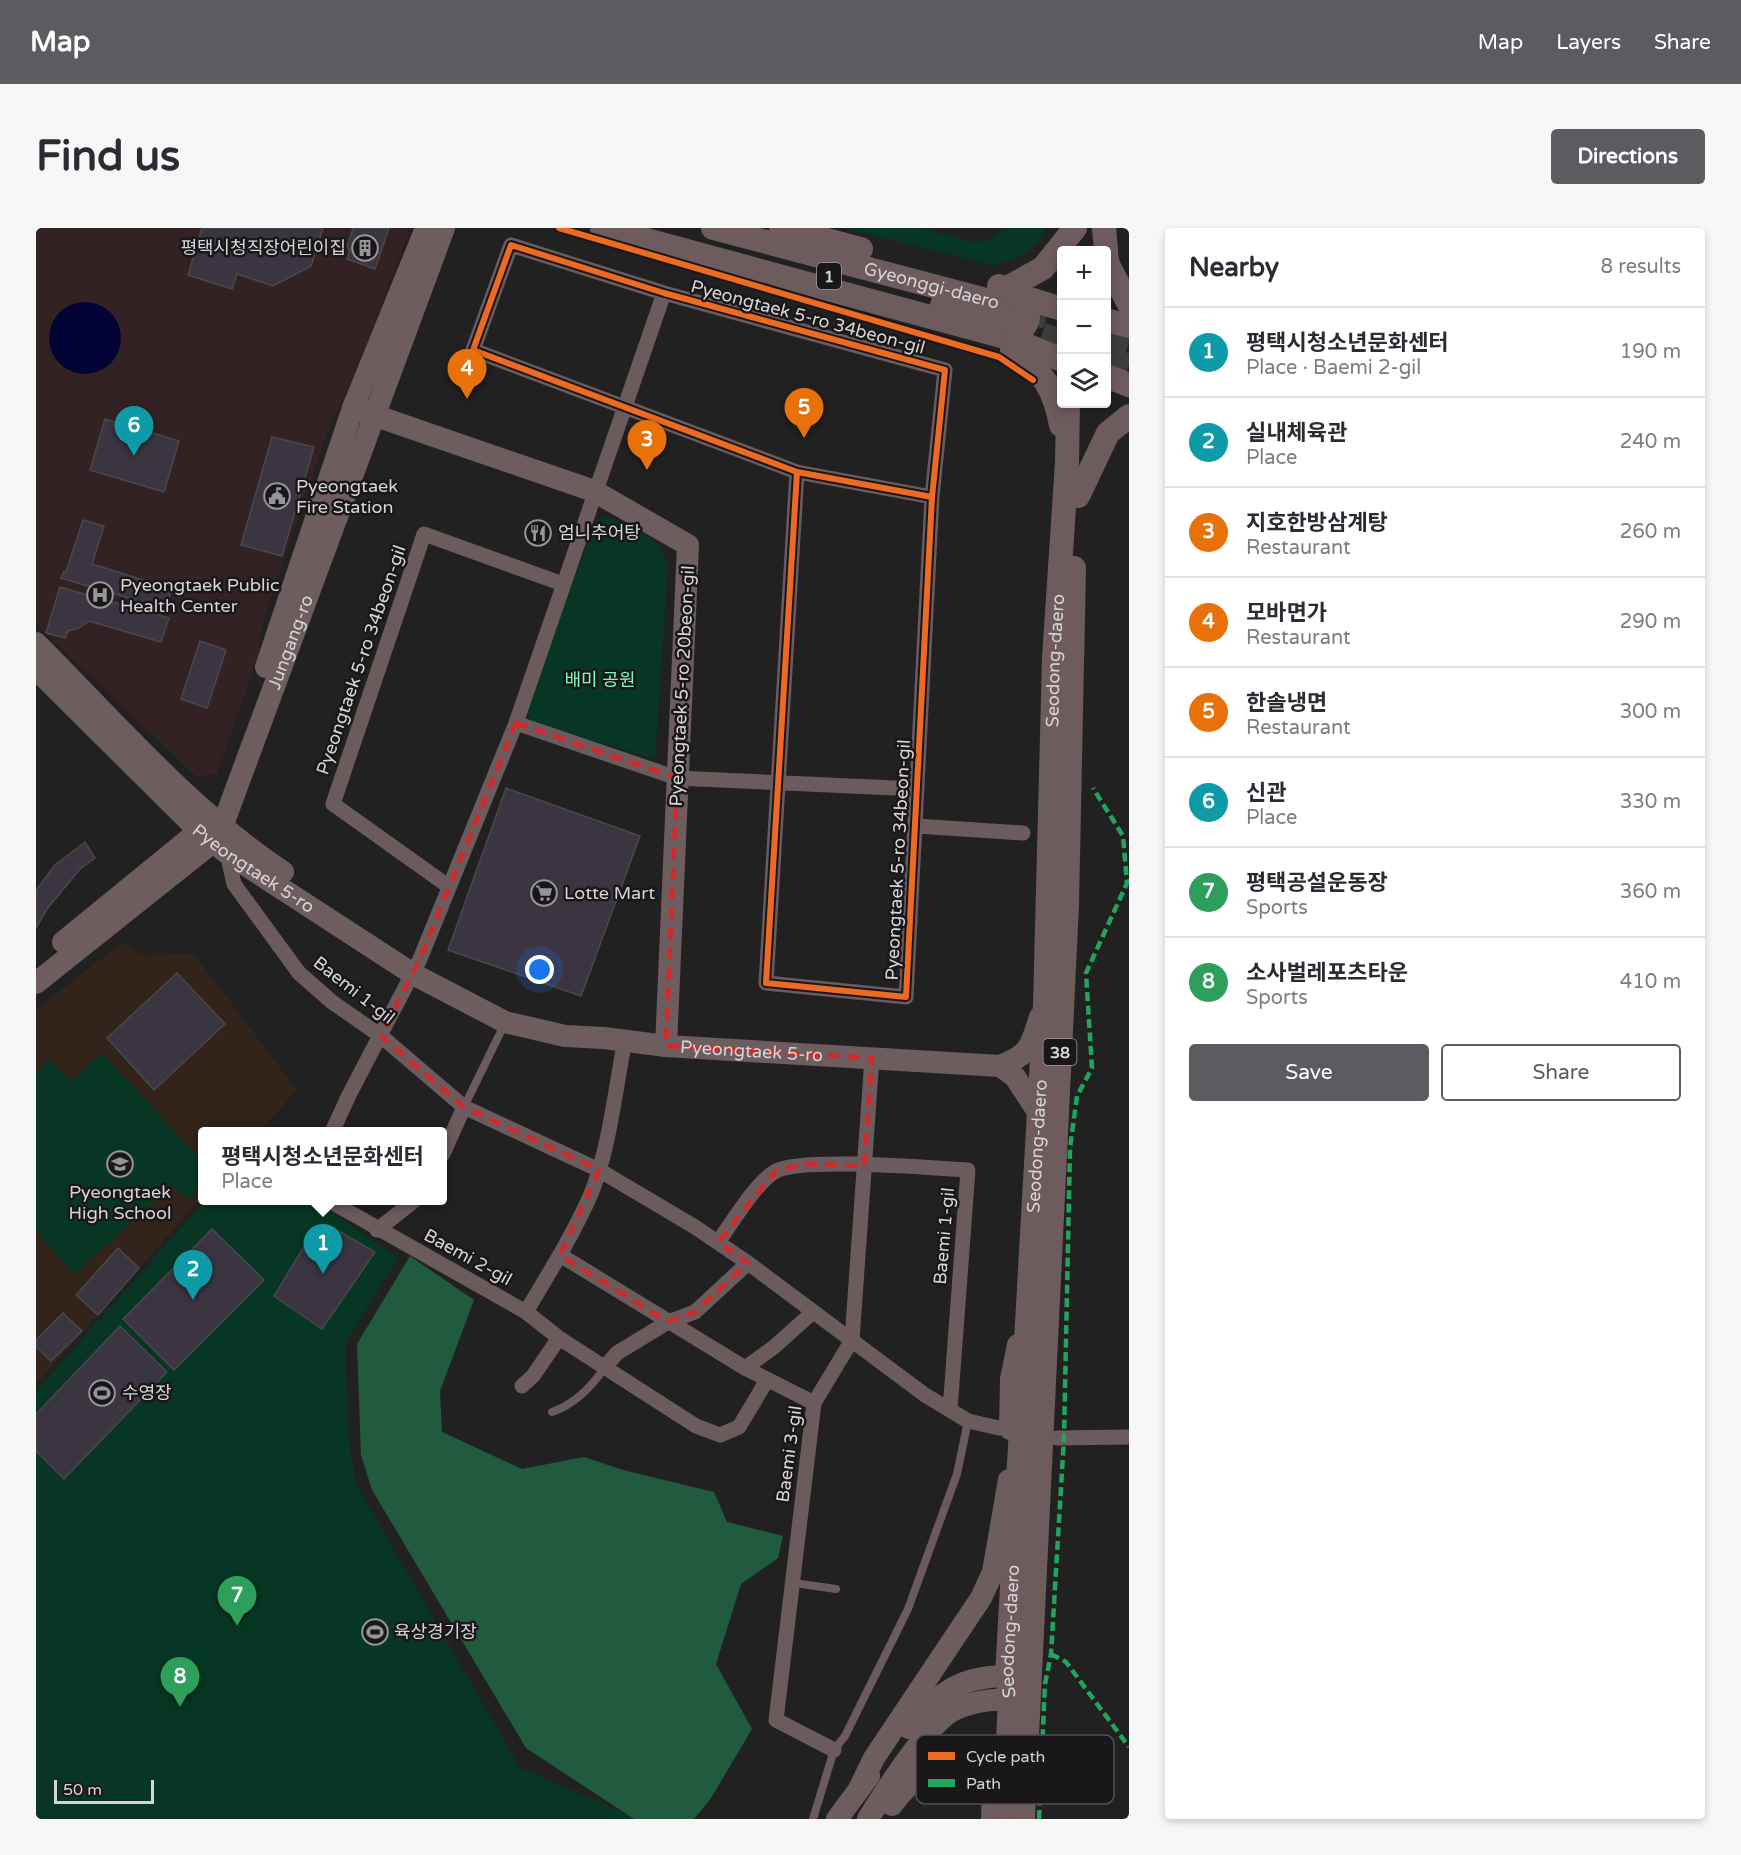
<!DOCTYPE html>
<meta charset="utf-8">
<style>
body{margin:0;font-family:"Varela Round","Noto Sans KR",sans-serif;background:#f7f7f7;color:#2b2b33}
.controls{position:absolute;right:18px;top:18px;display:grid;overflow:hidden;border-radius:6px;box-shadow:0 3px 9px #0003}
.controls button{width:54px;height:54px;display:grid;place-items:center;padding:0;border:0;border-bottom:2px solid #e1e1e2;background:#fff;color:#2b2b33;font:30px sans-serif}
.scale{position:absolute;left:18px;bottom:15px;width:100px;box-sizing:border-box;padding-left:6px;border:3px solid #d6d4d6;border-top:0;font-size:16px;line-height:21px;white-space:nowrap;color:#d6d4d6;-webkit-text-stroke:4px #19171a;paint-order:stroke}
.you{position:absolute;left:504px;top:742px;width:21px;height:21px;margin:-15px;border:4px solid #fff;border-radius:50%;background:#1a73e8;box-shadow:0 0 0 9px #1a73e833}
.badge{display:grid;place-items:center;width:39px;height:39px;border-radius:50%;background:#5c5b60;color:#fff;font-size:20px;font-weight:700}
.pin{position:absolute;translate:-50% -50px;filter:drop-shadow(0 2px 3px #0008)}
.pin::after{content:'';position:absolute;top:32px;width:21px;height:18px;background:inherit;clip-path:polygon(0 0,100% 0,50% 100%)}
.popup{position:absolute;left:162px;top:899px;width:249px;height:78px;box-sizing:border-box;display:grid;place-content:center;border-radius:6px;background:#fff;filter:drop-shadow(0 2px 4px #0005);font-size:20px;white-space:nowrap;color:#7c7c81}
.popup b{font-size:22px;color:#2b2b33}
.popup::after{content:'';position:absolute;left:50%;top:100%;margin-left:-12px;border:12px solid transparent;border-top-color:#fff}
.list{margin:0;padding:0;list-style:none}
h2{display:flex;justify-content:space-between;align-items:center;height:78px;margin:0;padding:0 24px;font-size:26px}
h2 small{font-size:20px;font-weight:400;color:#7c7c81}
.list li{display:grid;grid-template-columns:39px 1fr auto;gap:18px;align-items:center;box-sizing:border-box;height:90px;padding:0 24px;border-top:2px solid #e1e1e2}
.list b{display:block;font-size:22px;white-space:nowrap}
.list p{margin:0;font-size:20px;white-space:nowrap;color:#7c7c81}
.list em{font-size:20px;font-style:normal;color:#7c7c81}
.actions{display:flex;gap:12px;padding:18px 24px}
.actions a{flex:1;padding:14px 0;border:2px solid #5c5b60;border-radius:6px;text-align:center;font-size:21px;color:#5c5b60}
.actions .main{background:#5c5b60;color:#fff}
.icon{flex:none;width:33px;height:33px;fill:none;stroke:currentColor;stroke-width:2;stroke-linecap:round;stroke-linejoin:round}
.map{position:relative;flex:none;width:1093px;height:1591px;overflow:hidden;border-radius:6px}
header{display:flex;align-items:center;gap:36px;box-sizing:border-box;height:84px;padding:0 30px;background:#5c5b60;color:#fff}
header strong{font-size:28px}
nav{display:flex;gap:33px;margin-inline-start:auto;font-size:21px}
.intro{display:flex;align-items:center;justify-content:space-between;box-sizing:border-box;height:144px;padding:0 36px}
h1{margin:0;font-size:42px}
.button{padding:15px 27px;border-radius:6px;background:#5c5b60;color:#fff;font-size:21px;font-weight:700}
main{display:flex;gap:36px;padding:0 36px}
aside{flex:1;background:#fff;border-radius:6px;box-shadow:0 3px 9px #0003}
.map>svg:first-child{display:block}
</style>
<header>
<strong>Map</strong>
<nav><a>Map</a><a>Layers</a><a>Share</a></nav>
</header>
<div class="intro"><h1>Find us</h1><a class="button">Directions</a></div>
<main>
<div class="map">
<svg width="1093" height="1591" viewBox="0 0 1093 1591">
<rect width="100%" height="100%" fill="#222122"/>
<path fill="#332224" d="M 0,0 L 375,0 L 318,148 L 290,207 L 226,396 L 222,428 L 181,546 L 161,549 L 0,396 Z"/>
<path fill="#32241a" d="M 86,715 L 108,727 L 158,726 L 261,862 L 224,903 L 167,904 L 167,968 L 0,1156 L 0,781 Z"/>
<path fill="#073724" d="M 806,0 L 884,0 L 936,14 L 952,12 L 971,0 L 1010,0 C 1001,23 980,32 957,37 Z
M 566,289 L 592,296 L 622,315 L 632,336 L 619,531 L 496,494 L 489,482 L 549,322 Z
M 66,825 L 167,934 L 167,955 L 153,972 L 136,957 L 38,1046 L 0,1003 L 0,844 L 12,832 L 36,854 Z
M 169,973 L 266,973 L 296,984 L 362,1030 L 309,1116 L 313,1214 L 320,1256 L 484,1540 L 591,1586 L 596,1591 L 0,1591 L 0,1163 Z"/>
<path fill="#205b40" d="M 374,1028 L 438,1072 L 404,1163 L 406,1204 L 486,1241 L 548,1229 L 587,1242 L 678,1264 L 691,1294 L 747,1308 L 742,1330 L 705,1356 L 680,1436 L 716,1501 L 675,1570 L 658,1591 L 598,1591 L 490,1520 L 336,1262 L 325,1227 L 321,1116 Z"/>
<path fill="#030435" d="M13 110a36 36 0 1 1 72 0a36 36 0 1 1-72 0Z"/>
<path fill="#3b3542" stroke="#49484a" stroke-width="1.5" d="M 166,0 L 287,0 L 275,38 L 237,58 L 201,46 L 196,61 L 152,47 Z
M 317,0 L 353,0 L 339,41 L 311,31 L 314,22 L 311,19 Z
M 69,191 L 143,213 L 128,264 L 54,242 Z
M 236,209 L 278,219 L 246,328 L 205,317 Z
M 47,292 L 68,298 L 56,336 L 136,361 L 129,381 L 25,350 L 28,343 L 30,344 Z
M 24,359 L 133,390 L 125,414 L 53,393 L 43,400 L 32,403 L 29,410 L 10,405 Z
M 164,413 L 190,422 L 171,480 L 145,471 Z
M 470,560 L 604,608 L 545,768 L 412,722 Z
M 49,614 L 59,630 L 44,641 L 11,681 L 0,700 L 0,662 L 19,637 Z
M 141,745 L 189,796 L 118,862 L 71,810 Z
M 294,998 L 339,1024 L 286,1101 L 238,1068 L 277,1004 Z
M 176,1001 L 228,1052 L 138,1142 L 87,1091 Z
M 82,1020 L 103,1040 L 62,1087 L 40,1067 Z
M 27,1085 L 46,1103 L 15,1133 L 0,1119 L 0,1112 Z
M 84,1098 L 131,1144 L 28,1251 L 0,1223 L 0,1186 Z"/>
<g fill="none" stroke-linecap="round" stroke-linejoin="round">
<path stroke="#3d3c3d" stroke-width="24" stroke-dasharray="24 12" stroke-linecap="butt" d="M 988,82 L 1026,94
M 972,94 L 1026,114
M 1070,109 L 1093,118
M 1070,130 L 1093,138"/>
<path stroke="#6c5b5d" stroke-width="8" d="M 428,879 L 468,797
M 516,1184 C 539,1176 555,1160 569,1139
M 758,1355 L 800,1361
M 777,1591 L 798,1522 L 809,1508 L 872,1381 L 921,1246 L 932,1193"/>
<path stroke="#6c5b5d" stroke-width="15" d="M 761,244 L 730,755 L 870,769 L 896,269 L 909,142 L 628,65 L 475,17 L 437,122 L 761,244 L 896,269
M 480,495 L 641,550 L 881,561
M 881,598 L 987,605
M 191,625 L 198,656 L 263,745 L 296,774 L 345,808 L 428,879 L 563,942 L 659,999 L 712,1035 L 889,1167 L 932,1193 L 963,1200
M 412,658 L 297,576 L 388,306 L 527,356
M 296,904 L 313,867 L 384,731 L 480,495 L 628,65
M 407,926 L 428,879
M 292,972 L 490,1084 L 523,1110 L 660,1198 L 684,1207 L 703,1199 L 731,1152
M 341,1002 L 379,972
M 682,1014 C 696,995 720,954 740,943 C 767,929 895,940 932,942 L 914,1182
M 524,1027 L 709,1140 L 778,1175
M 490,1084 C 513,1045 537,1007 555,966 C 574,918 579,862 589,812
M 569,1139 L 581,1125 L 632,1094 L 659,1084 L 712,1035
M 709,1140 L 738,1119 L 776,1085
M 486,1158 L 497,1148 L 523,1110
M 1021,1210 L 1093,1209
M 798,1522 L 740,1492 L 778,1175 L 816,1112 L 836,830"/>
<g stroke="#6e5d5e" stroke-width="22">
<path d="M 317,180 L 558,263 L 652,317 L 630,818"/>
<path d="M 0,415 C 79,494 154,582 247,644"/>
<path d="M 230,439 L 317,180 L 390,0"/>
<path id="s1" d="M 0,441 L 163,603 L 191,625 L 377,746 L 469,794 L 529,808 L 568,810 L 630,818 L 964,838 C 995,826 994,819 1004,789"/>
<path d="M 27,714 L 163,603 L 171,592"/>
<path id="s2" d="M 0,755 L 177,614 L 186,599 L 408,0"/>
<path d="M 964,838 L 979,849 L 1002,884"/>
<path d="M 974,1201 L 975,1151 L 982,1117"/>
<path d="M 873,1500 C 912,1454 931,1448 989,1447"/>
<path d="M 824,1559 L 838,1530 L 945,1370 L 957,1344 L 973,1252"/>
<path d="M 856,1577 C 872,1555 896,1533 924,1535 C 932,1536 940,1541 947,1544 L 957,1565 L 956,1591"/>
<path d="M 801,1591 L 833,1548"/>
<path d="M 832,1591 C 848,1565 892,1495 918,1482 C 941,1471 966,1470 991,1473"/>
</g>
<g stroke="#6d5b5d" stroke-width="24">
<path d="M 566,0 L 976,111 L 1026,132"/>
<path id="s3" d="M 677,0 L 977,79"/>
<path d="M 745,0 L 825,21"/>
<path d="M 1068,0 L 1070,22"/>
<path d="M 1070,26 L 1072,37 L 1093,76"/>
<path d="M 963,58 L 984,68 L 1026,81"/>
<path d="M 971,60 L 1007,40 L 1039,0"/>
<path d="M 906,77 L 972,94"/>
<path d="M 1070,92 L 1093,98"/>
<path d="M 976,111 C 993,98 998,86 984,68"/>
<path d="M 976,121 C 1006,143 1018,159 1025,197"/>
<path d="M 1070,148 L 1093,157"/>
<path d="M 1042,268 L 1072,205 L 1093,188"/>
<path id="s4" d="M 968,1591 L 974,1471 L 971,1447 L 1009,777 L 1018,430 L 1031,234 L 1032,176"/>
<path d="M 987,1591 L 1031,677 L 1038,340"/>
</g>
<path stroke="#20a55d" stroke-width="4.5" stroke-dasharray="9 4.5" stroke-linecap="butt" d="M 1015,1426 L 1030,1434 L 1093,1519
M 1003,1591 L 1009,1456 L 1015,1426 L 1028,1210 L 1034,920 L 1041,868 L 1056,840 L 1050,745 L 1091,655 L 1087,608 L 1057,560"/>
<g stroke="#19171a" stroke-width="10">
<path id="cycleway" d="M 523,0 L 963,129 L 997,152
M 761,244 L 730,755 L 870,769 L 896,269 L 909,142 L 628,65 L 475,17 L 437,122 L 761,244 L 896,269"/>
</g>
<use href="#cycleway" stroke="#ed6a23" stroke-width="6"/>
</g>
<path fill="none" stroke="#d62828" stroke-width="4.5" stroke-dasharray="12 8" stroke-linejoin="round" d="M 480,495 L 641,550 L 630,818 L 836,830 L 828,938 L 769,936 L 740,943 L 682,1014 L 712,1035 L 659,1084 L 632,1094 L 524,1027 L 563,942 L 428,879 L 345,808 L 384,731 Z"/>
<defs>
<g id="building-ring" transform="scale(1.35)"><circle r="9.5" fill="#19171a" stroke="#979597" stroke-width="1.5"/><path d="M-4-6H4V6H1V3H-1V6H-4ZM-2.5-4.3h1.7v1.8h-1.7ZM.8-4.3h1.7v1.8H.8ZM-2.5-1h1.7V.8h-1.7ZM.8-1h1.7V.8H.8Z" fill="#979597"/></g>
<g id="civic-ring" transform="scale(1.35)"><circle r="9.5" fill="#19171a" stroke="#979597" stroke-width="1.5"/><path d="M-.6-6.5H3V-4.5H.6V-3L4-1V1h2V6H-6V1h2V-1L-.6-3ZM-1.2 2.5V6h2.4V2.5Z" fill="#979597"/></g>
<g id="restaurant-ring" transform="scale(1.35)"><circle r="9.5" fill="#19171a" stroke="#979597" stroke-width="1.5"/><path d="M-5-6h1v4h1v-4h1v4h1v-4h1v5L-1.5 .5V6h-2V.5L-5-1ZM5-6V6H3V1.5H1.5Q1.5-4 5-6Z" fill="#979597"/></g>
<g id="hospital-ring" transform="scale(1.35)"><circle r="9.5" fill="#19171a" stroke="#979597" stroke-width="1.5"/><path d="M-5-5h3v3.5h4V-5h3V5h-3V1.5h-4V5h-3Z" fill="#979597"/></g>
<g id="supermarket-ring" transform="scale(1.35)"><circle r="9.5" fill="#19171a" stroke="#979597" stroke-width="1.5"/><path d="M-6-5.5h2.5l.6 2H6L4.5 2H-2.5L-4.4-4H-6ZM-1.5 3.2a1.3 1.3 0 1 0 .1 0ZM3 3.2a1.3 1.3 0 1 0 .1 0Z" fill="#979597"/></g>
<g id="school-ring" transform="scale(1.35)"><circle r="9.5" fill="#19171a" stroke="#979597" stroke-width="1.5"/><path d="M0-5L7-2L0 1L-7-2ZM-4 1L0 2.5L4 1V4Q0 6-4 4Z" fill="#979597"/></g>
<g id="stadium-ring" transform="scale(1.35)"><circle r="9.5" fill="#19171a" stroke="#979597" stroke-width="1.5"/><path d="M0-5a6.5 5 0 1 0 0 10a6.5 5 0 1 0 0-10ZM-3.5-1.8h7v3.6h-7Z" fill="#979597"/></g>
</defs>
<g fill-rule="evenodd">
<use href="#building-ring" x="329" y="20"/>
<use href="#civic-ring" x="241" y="268"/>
<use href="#restaurant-ring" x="502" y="305"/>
<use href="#hospital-ring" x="64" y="367"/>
<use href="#supermarket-ring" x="508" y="665"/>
<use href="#school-ring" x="84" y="936"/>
<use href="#stadium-ring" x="66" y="1165"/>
<use href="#stadium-ring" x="339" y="1404"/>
</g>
<g text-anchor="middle" stroke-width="5" stroke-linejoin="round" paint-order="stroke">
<g fill="#19171a" stroke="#9d9b9e" stroke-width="1.5">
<rect x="781" y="35" width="24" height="26" rx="4.5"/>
<rect x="1007.5" y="811" width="33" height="26" rx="4.5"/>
</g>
<g font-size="16" font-weight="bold" fill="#d6d4d6">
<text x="793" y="54">1</text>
<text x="1024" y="830">38</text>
</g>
<g font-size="18" fill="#d6d4d6" stroke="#19171a" text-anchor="start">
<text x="310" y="26" text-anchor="end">평택시청직장어린이집</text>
<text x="260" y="264">Pyeongtaek<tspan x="260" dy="21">Fire Station</tspan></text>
<text x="522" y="311">엄니추어탕</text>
<text x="84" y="363">Pyeongtaek Public<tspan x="84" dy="21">Health Center</tspan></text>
<text x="528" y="671">Lotte Mart</text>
<text x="84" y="970" text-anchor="middle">Pyeongtaek<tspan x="84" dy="21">High School</tspan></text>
<text x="86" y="1171">수영장</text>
<text x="358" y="1410">육상경기장</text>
</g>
<g font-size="18" fill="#d6d4d6" stroke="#19171a">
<text dy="6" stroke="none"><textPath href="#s3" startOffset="226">Gyeonggi-daero</textPath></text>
<text transform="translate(772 89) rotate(15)" y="6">Pyeongtaek 5-ro 34beon-gil</text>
<text dy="6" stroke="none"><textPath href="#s2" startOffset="441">Jungang-ro</textPath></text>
<text transform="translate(325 432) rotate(-71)" y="6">Pyeongtaek 5-ro 34beon-gil</text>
<text dy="6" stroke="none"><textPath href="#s4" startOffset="1160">Seodong-daero</textPath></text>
<text transform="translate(646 458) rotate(-87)" y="6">Pyeongtaek 5-ro 20beon-gil</text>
<text transform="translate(862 632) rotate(-87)" y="6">Pyeongtaek 5-ro 34beon-gil</text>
<text dy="6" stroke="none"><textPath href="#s1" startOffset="296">Pyeongtaek 5-ro</textPath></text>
<text transform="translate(318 762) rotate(38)" y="6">Baemi 1-gil</text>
<text dy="6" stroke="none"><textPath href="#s1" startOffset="840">Pyeongtaek 5-ro</textPath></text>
<text dy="6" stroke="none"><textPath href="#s4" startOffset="674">Seodong-daero</textPath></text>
<text transform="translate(908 1008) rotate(-85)" y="6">Baemi 1-gil</text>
<text transform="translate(432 1029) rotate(29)" y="6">Baemi 2-gil</text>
<text transform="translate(753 1226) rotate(-82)" y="6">Baemi 3-gil</text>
<text dy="6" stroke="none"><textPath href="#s4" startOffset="188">Seodong-daero</textPath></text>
</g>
<g font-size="18" fill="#81f7bc" stroke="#19171a">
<text x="564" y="458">배미 공원</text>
</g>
</g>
<rect x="880" y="1507" width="198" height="69" rx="9" fill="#19171a" stroke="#525052" stroke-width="1.5"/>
<rect x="892" y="1524" width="27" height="8" fill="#ed6a23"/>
<rect x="892" y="1551" width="27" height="8" fill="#20a55d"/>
<g font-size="16" fill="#d6d4d6">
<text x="930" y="1534">Cycle path</text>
<text x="930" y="1561">Path</text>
</g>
</svg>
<div class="controls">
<button>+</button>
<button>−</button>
<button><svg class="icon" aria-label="layers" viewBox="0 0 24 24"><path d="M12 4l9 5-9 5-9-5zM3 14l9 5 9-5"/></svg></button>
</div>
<div class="scale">50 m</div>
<div class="you"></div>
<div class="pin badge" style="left:287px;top:1046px;background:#0f9aa8">1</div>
<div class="popup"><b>평택시청소년문화센터</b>Place</div>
<div class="pin badge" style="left:157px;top:1072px;background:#0f9aa8">2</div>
<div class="pin badge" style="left:611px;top:242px;background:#e8710a">3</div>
<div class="pin badge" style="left:431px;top:171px;background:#e8710a">4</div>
<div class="pin badge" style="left:768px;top:210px;background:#e8710a">5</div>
<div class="pin badge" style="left:98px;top:228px;background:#0f9aa8">6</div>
<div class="pin badge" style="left:201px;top:1398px;background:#2e9e5b">7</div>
<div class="pin badge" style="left:144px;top:1479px;background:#2e9e5b">8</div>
</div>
<aside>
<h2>Nearby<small>8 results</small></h2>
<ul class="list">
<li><span class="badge" style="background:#0f9aa8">1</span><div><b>평택시청소년문화센터</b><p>Place · Baemi 2-gil</p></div><em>190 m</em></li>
<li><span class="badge" style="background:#0f9aa8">2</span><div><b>실내체육관</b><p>Place</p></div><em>240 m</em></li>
<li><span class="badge" style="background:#e8710a">3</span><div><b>지호한방삼계탕</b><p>Restaurant</p></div><em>260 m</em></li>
<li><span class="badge" style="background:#e8710a">4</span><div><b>모바면가</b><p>Restaurant</p></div><em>290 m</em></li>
<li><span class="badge" style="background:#e8710a">5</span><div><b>한솔냉면</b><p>Restaurant</p></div><em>300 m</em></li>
<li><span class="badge" style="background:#0f9aa8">6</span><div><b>신관</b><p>Place</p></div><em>330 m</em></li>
<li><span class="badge" style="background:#2e9e5b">7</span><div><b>평택공설운동장</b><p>Sports</p></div><em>360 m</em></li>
<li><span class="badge" style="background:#2e9e5b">8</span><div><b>소사벌레포츠타운</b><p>Sports</p></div><em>410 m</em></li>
</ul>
<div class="actions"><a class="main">Save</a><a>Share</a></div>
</aside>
</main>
